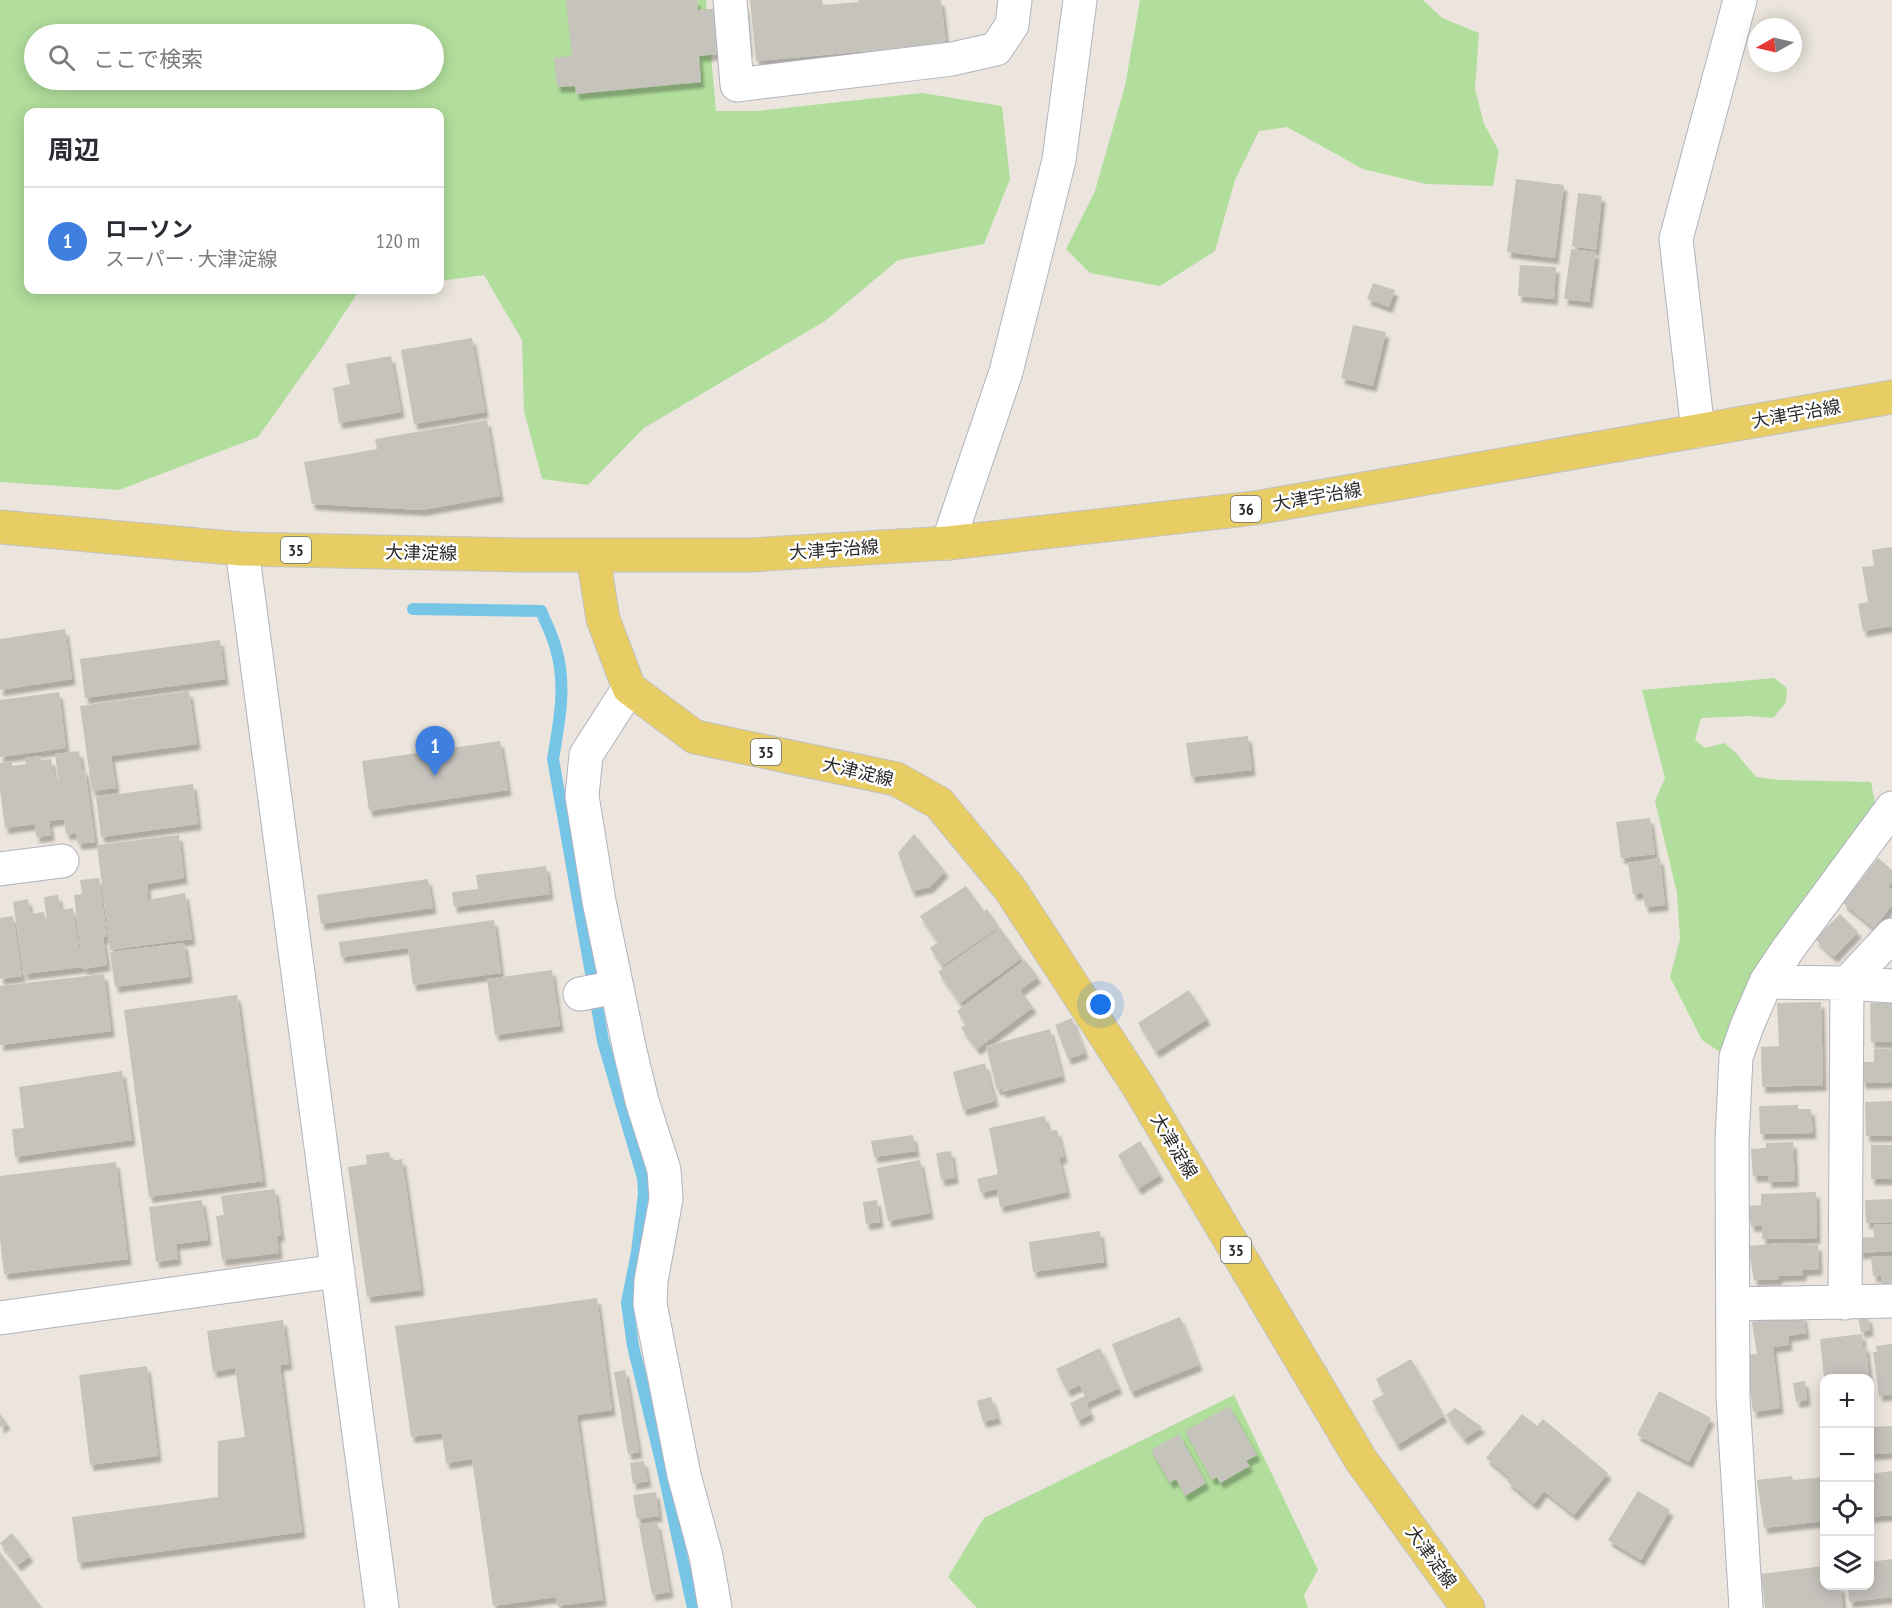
<!DOCTYPE html>
<html lang="ja">
<meta charset="utf-8">
<style>
body{margin:0;font-family:"PT Sans Narrow","Noto Sans JP",sans-serif;background:#f7f7f7;color:#2b2b33}
.controls{position:absolute;right:18px;bottom:18px;display:grid;overflow:hidden;border-radius:12px;box-shadow:0 3px 15px #0003}
.controls button{width:54px;height:54px;display:grid;place-items:center;padding:0;border:0;border-bottom:2px solid #e1e1e2;background:#fff;color:#2b2b33;font:30px sans-serif}
.compass{position:absolute;left:1748px;top:18px;width:54px;height:54px;border-radius:50%;background:#fff;box-shadow:0 3px 15px #0003;rotate:262deg}
.you{position:absolute;left:1101px;top:1005px;width:21px;height:21px;margin:-15px;border:4px solid #fff;border-radius:50%;background:#1a73e8;box-shadow:0 0 0 9px #1a73e833}
.badge{display:grid;place-items:center;width:39px;height:39px;border-radius:50%;background:#d93025;color:#fff;font-size:20px;font-weight:700}
.pin{position:absolute;translate:-50% -50px;filter:drop-shadow(0 2px 3px #0008)}
.pin::after{content:'';position:absolute;top:32px;width:21px;height:18px;background:inherit;clip-path:polygon(0 0,100% 0,50% 100%)}
.list{margin:0;padding:0;list-style:none}
h2{display:flex;justify-content:space-between;align-items:center;height:78px;margin:0;padding:0 24px;font-size:26px}
h2 small{font-size:20px;font-weight:400;color:#7c7c81}
.list li{display:grid;grid-template-columns:39px 1fr auto;gap:18px;align-items:center;box-sizing:border-box;height:108px;padding:0 24px;border-top:2px solid #e1e1e2}
.list b{display:block;font-size:22px;white-space:nowrap}
.list p{margin:0;font-size:20px;white-space:nowrap;color:#7c7c81}
.list em{font-size:20px;font-style:normal;color:#7c7c81}
.icon{flex:none;width:33px;height:33px;fill:none;stroke:currentColor;stroke-width:2;stroke-linecap:round;stroke-linejoin:round}
.map{position:relative;flex:none;width:1892px;height:1608px;overflow:hidden}
.search{position:absolute;background:#fff;box-shadow:0 3px 15px #0003;left:24px;top:24px;width:420px;height:66px;display:flex;align-items:center;gap:15px;box-sizing:border-box;padding:0 21px;border-radius:33px;color:#7c7c81;font-size:22px}
.panel{position:absolute;background:#fff;box-shadow:0 3px 15px #0003;left:24px;top:108px;width:420px;height:186px;border-radius:12px}
.map>svg:first-child{display:block}
</style>
<div class="map">
<svg width="1892" height="1608" viewBox="0 0 1892 1608">
<defs>
<filter id="shadow"><feDropShadow dx="3.5" dy="6" stdDeviation="1.5" flood-color="#0004"/></filter>
</defs>
<rect width="100%" height="100%" fill="#ebe5dd"/>
<path fill="#b1de9c" fill-rule="evenodd" d="M 0,0 L 706,0 L 716,111 L 758,111 L 922,93 L 1002,106 L 1010,179 L 984,244 L 898,260 L 825,321 L 644,428 L 588,485 L 542,479 L 524,411 L 522,340 L 484,275 L 440,281 L 440,112 L 28,112 L 28,290 L 377,290 L 358,292 L 325,343 L 258,437 L 119,490 L 0,482 ZM 34,34 L 434,34 L 434,80 L 34,80 Z
M 1140,0 L 1423,0 L 1442,18 L 1479,33 L 1475,89 L 1484,124 L 1499,151 L 1493,186 L 1426,184 L 1363,169 L 1287,127 L 1259,131 L 1235,180 L 1215,251 L 1160,286 L 1090,273 L 1066,249 L 1095,191 L 1125,86 Z
M 1774,678 L 1787,688 L 1786,702 L 1773,718 L 1750,716 L 1701,718 L 1695,740 L 1705,748 L 1724,743 L 1735,752 L 1756,777 L 1780,780 L 1871,782 L 1875,804 L 1729,1058 L 1702,1040 L 1670,977 L 1680,939 L 1677,893 L 1655,801 L 1665,778 L 1642,690 Z
M 1234,1395 L 1318,1570 L 1304,1595 L 1308,1608 L 977,1608 L 948,1577 L 984,1518 Z"/>
<g fill="none" stroke-linecap="round" stroke-linejoin="round">
<path stroke="#76c5e7" stroke-width="12" d="M 413,609 L 541,611 C 546,623 553,636 556,649 C 567,686 559,723 553,759 L 603,1041 L 643,1178 L 644,1194 L 637,1252 L 627,1303 L 633,1346 L 661,1461 L 693,1608"/>
</g>
<path fill="#c6c2bc" filter="url(#shadow)" d="M 566,0 L 697,0 L 698,10 L 745,6 L 749,51 L 699,56 L 701,82 L 576,94 L 575,86 L 557,87 L 554,58 L 572,56 Z
M 750,0 L 822,0 L 823,5 L 858,2 L 858,0 L 941,0 L 946,44 L 756,61 Z
M 1516,179 L 1564,185 L 1555,258 L 1507,252 Z
M 1578,193 L 1602,196 L 1596,250 L 1572,246 Z
M 1571,249 L 1596,252 L 1589,302 L 1564,299 Z
M 1520,265 L 1556,267 L 1554,299 L 1518,296 Z
M 1373,283 L 1395,290 L 1389,307 L 1367,299 Z
M 1353,325 L 1386,332 L 1373,386 L 1341,378 Z
M 472,338 L 485,412 L 414,424 L 401,350 Z
M 391,356 L 401,412 L 339,423 L 333,388 L 350,384 L 346,364 Z
M 487,420 L 500,496 L 422,510 L 312,504 L 304,462 L 377,449 L 375,439 Z
M 1892,547 L 1892,626 L 1863,631 L 1858,604 L 1868,602 L 1862,567 L 1874,566 L 1872,550 Z
M 65,629 L 72,679 L 0,690 L 0,639 Z
M 220,640 L 225,679 L 85,698 L 80,659 Z
M 189,691 L 197,744 L 111,756 L 116,788 L 92,791 L 80,706 Z
M 59,692 L 66,748 L 0,757 L 0,700 Z
M 1248,736 L 1252,770 L 1191,777 L 1186,743 Z
M 500,741 L 508,790 L 369,811 L 362,761 Z
M 79,751 L 82,770 L 85,769 L 95,842 L 78,844 L 76,833 L 66,834 L 64,819 L 49,821 L 51,835 L 36,837 L 35,824 L 5,828 L 0,790 L 0,763 L 12,761 L 12,766 L 26,764 L 25,758 L 40,756 L 41,760 L 51,759 L 54,775 L 57,775 L 63,811 L 55,754 Z
M 193,784 L 198,824 L 101,837 L 96,797 Z
M 1650,818 L 1655,854 L 1621,858 L 1616,822 Z
M 914,834 L 945,871 L 930,887 L 912,891 L 898,853 Z
M 179,835 L 184,878 L 147,884 L 148,900 L 185,893 L 192,939 L 110,950 L 97,845 Z
M 1660,858 L 1665,905 L 1645,907 L 1643,893 L 1633,894 L 1628,863 Z
M 1878,858 L 1892,870 L 1892,882 L 1888,887 L 1892,890 L 1892,905 L 1874,928 L 1843,903 Z
M 546,866 L 550,894 L 454,907 L 452,892 L 478,889 L 476,875 Z
M 99,878 L 107,937 L 103,937 L 107,965 L 83,969 L 74,895 L 82,894 L 80,880 Z
M 428,879 L 433,908 L 321,924 L 317,895 Z
M 966,886 L 984,911 L 987,909 L 999,927 L 942,966 L 930,948 L 953,932 L 937,941 L 920,916 Z
M 58,895 L 61,910 L 73,908 L 82,967 L 24,974 L 13,902 L 28,899 L 30,914 L 44,912 L 51,955 L 44,897 Z
M 1840,914 L 1858,932 L 1834,957 L 1815,939 Z
M 13,916 L 22,976 L 0,979 L 0,918 Z
M 494,920 L 501,973 L 413,985 L 408,948 L 341,957 L 339,942 Z
M 1000,928 L 1022,958 L 960,1003 L 938,972 Z
M 184,943 L 189,977 L 115,987 L 110,952 Z
M 1025,960 L 1038,977 L 1020,990 L 1033,1007 L 977,1049 L 961,1028 L 966,1024 L 957,1011 Z
M 552,970 L 560,1026 L 495,1035 L 487,979 Z
M 104,974 L 111,1031 L 0,1045 L 0,986 Z
M 1189,990 L 1207,1019 L 1156,1052 L 1138,1023 Z
M 237,995 L 263,1181 L 149,1197 L 124,1010 Z
M 1821,1002 L 1823,1085 L 1762,1087 L 1761,1047 L 1779,1046 L 1777,1003 Z
M 1870,1003 L 1892,1003 L 1892,1042 L 1871,1042 Z
M 1072,1018 L 1085,1053 L 1068,1059 L 1055,1025 Z
M 1050,1029 L 1062,1076 L 1002,1092 L 1002,1088 L 997,1090 L 986,1046 Z
M 1874,1049 L 1892,1049 L 1892,1082 L 1862,1083 L 1861,1062 L 1874,1062 Z
M 985,1063 L 995,1101 L 963,1110 L 953,1072 Z
M 122,1071 L 132,1140 L 15,1157 L 12,1129 L 24,1128 L 19,1087 Z
M 1892,1101 L 1892,1136 L 1866,1136 L 1865,1102 Z
M 1798,1105 L 1798,1109 L 1811,1109 L 1813,1133 L 1760,1134 L 1759,1106 Z
M 1045,1116 L 1048,1131 L 1057,1130 L 1064,1157 L 1059,1158 L 1067,1192 L 1000,1207 L 997,1189 L 981,1193 L 977,1179 L 998,1174 L 989,1128 Z
M 913,1135 L 916,1151 L 874,1157 L 871,1141 Z
M 1140,1141 L 1160,1175 L 1138,1189 L 1118,1155 Z
M 1793,1142 L 1795,1181 L 1768,1182 L 1768,1176 L 1753,1176 L 1751,1149 L 1766,1148 L 1766,1143 Z
M 1871,1145 L 1892,1145 L 1892,1179 L 1871,1179 Z
M 951,1151 L 955,1178 L 941,1180 L 936,1153 Z
M 389,1152 L 391,1161 L 402,1159 L 421,1290 L 367,1297 L 348,1167 L 367,1164 L 366,1155 Z
M 920,1160 L 930,1213 L 888,1221 L 877,1168 Z
M 116,1162 L 128,1259 L 4,1274 L 0,1239 L 0,1176 Z
M 275,1189 L 281,1235 L 277,1236 L 279,1253 L 222,1260 L 216,1216 L 224,1215 L 221,1196 Z
M 1816,1192 L 1817,1238 L 1762,1239 L 1762,1225 L 1751,1226 L 1748,1206 L 1761,1205 L 1761,1194 Z
M 1892,1199 L 1892,1222 L 1866,1223 L 1865,1200 Z
M 202,1200 L 208,1240 L 176,1244 L 178,1259 L 156,1262 L 149,1207 Z
M 877,1200 L 880,1222 L 866,1224 L 863,1202 Z
M 1892,1224 L 1892,1251 L 1859,1253 L 1858,1238 L 1874,1237 L 1873,1225 Z
M 1100,1231 L 1104,1262 L 1033,1272 L 1029,1242 Z
M 1782,1243 L 1818,1245 L 1819,1269 L 1803,1270 L 1803,1275 L 1779,1276 L 1779,1279 L 1754,1280 L 1748,1246 Z
M 1892,1256 L 1892,1288 L 1882,1289 L 1881,1276 L 1873,1276 L 1871,1257 Z
M 597,1298 L 612,1410 L 577,1415 L 603,1600 L 557,1606 L 556,1597 L 493,1606 L 472,1459 L 446,1463 L 442,1433 L 411,1437 L 395,1326 Z
M 1803,1315 L 1806,1333 L 1788,1336 L 1789,1345 L 1773,1347 L 1780,1408 L 1753,1412 L 1746,1355 L 1757,1354 L 1752,1322 Z
M 1868,1316 L 1870,1330 L 1861,1332 L 1858,1318 Z
M 1180,1317 L 1199,1365 L 1131,1392 L 1112,1344 Z
M 283,1320 L 289,1364 L 280,1365 L 302,1532 L 78,1563 L 72,1517 L 218,1497 L 218,1441 L 245,1437 L 235,1368 L 213,1372 L 207,1331 Z
M 1862,1334 L 1863,1346 L 1866,1346 L 1869,1378 L 1824,1378 L 1820,1339 Z
M 1892,1344 L 1892,1394 L 1879,1396 L 1873,1352 L 1877,1352 L 1876,1346 Z
M 1100,1348 L 1119,1388 L 1086,1403 L 1091,1414 L 1078,1421 L 1070,1403 L 1085,1396 L 1080,1385 L 1067,1391 L 1056,1369 Z
M 1411,1359 L 1444,1416 L 1397,1445 L 1372,1401 L 1384,1394 L 1376,1379 Z
M 147,1366 L 158,1456 L 90,1465 L 79,1375 Z
M 625,1370 L 639,1452 L 628,1454 L 614,1372 Z
M 1805,1381 L 1807,1400 L 1796,1402 L 1793,1383 Z
M 1659,1391 L 1711,1418 L 1689,1462 L 1637,1435 Z
M 991,1397 L 998,1418 L 983,1422 L 977,1401 Z
M 1229,1406 L 1257,1455 L 1246,1461 L 1250,1466 L 1220,1483 L 1217,1477 L 1212,1480 L 1185,1431 Z
M 1455,1408 L 1482,1427 L 1464,1439 L 1446,1415 Z
M 0,1414 L 7,1423 L 0,1428 Z
M 1522,1414 L 1537,1426 L 1543,1419 L 1608,1473 L 1574,1515 L 1544,1491 L 1534,1504 L 1507,1481 L 1510,1478 L 1486,1458 Z
M 1892,1426 L 1892,1453 L 1870,1454 L 1870,1427 Z
M 1179,1434 L 1206,1483 L 1185,1496 L 1176,1479 L 1170,1483 L 1151,1450 Z
M 644,1461 L 648,1481 L 633,1484 L 630,1463 Z
M 1892,1471 L 1892,1515 L 1870,1517 L 1870,1474 Z
M 1792,1476 L 1793,1480 L 1824,1477 L 1824,1521 L 1764,1528 L 1757,1480 Z
M 1638,1491 L 1670,1510 L 1641,1560 L 1608,1540 Z
M 656,1492 L 659,1516 L 637,1519 L 633,1495 Z
M 657,1522 L 670,1592 L 652,1595 L 639,1525 Z
M 12,1533 L 30,1556 L 18,1565 L 0,1543 Z
M 0,1552 L 42,1608 L 0,1608 Z
M 1892,1559 L 1892,1597 L 1849,1602 L 1848,1586 L 1870,1586 L 1870,1562 Z
M 1824,1566 L 1824,1586 L 1841,1586 L 1843,1608 L 1765,1608 L 1761,1574 Z"/>
<g fill="none" stroke-linecap="round" stroke-linejoin="round">
<g stroke="#b0b2bd" stroke-width="35">
<path id="minor" d="M 730,0 L 737,85 L 952,59 L 996,49 L 1012,25 L 1015,0
M 1698,431 L 1676,239 L 1740,0
M 948,543 L 1006,372 L 1059,160 L 1080,0
M 242,549 L 382,1608
M 629,688 L 586,755 L 582,796 L 599,901 L 630,1051 L 642,1101 L 664,1170 L 666,1199 L 651,1281 L 650,1304 L 684,1475 L 706,1556 L 715,1608
M 0,869 L 62,861
M 1766,982 L 1847,983 L 1892,986
M 580,994 L 617,987
M 1845,1303 L 1847,983 L 1892,935
M 1733,1304 L 1892,1301
M 0,1318 L 338,1271
M 1746,1608 L 1733,1398 L 1732,1141 L 1736,1057 L 1747,1026 L 1766,982 L 1788,949 L 1892,808"/>
</g>
<g stroke="#c3c3c3" stroke-width="35">
<path id="major" d="M 0,527 L 242,549 L 517,555 L 751,555 L 948,543 L 1255,508 L 1892,397
M 593,556 L 603,619 L 629,688 L 695,737 L 896,779 L 939,803 L 1010,889 L 1140,1089 L 1361,1460 L 1468,1608"/>
</g>
<use href="#minor" stroke="#fff" stroke-width="33"/>
<use href="#major" stroke="#e8cd65" stroke-width="33"/>
</g>
<g text-anchor="middle" stroke-width="5" stroke-linejoin="round" paint-order="stroke">
<g fill="#fff" stroke="#6a6a6a" stroke-width="1.5">
<rect x="1231" y="496" width="30" height="26" rx="4.5"/>
<rect x="281" y="537" width="30" height="26" rx="4.5"/>
<rect x="751" y="739" width="30" height="26" rx="4.5"/>
<rect x="1221" y="1237" width="30" height="26" rx="4.5"/>
</g>
<g font-size="16" font-weight="bold" fill="#2a2a2a">
<text x="1246" y="515">36</text>
<text x="296" y="556">35</text>
<text x="766" y="758">35</text>
<text x="1236" y="1256">35</text>
</g>
<g font-size="18" fill="#2a2a2a" stroke="#fff">
<text transform="translate(1796 414) rotate(-10)" y="6">大津宇治線</text>
<text transform="translate(1317 497) rotate(-10)" y="6">大津宇治線</text>
<text transform="translate(834 550) rotate(-4)" y="6">大津宇治線</text>
<text transform="translate(421 553) rotate(1)" y="6">大津淀線</text>
<text transform="translate(858 772) rotate(13)" y="6">大津淀線</text>
<text transform="translate(1174 1146) rotate(59)" y="6">大津淀線</text>
<text transform="translate(1431 1557) rotate(54)" y="6">大津淀線</text>
</g>
</g>
</svg>
<div class="controls">
<button>+</button>
<button>−</button>
<button><svg class="icon" aria-label="locate" viewBox="0 0 24 24"><circle cx="12" cy="12" r="6"/><path d="M12 2v4M12 18v4M2 12h4M18 12h4"/></svg></button>
<button><svg class="icon" aria-label="layers" viewBox="0 0 24 24"><path d="M12 4l9 5-9 5-9-5zM3 14l9 5 9-5"/></svg></button>
</div>
<svg class="compass" viewBox="-18 -18 36 36"><path d="M0-13l5 13h-10z" fill="#e53935"/><path d="M0 13l5-13h-10z" fill="#7c7c81"/></svg>
<div class="you"></div>
<div class="pin badge" style="left:435px;top:776px;background:#3f7fe0">1</div>
<div class="search"><svg class="icon" aria-label="search" viewBox="0 0 24 24"><circle cx="10" cy="10" r="6"/><path d="M15 15l6 6"/></svg>ここで検索</div>
<section class="panel">
<h2>周辺<small></small></h2>
<ul class="list">
<li><span class="badge" style="background:#3f7fe0">1</span><div><b>ローソン</b><p>スーパー · 大津淀線</p></div><em>120 m</em></li>
</ul>
</section>
</div>
